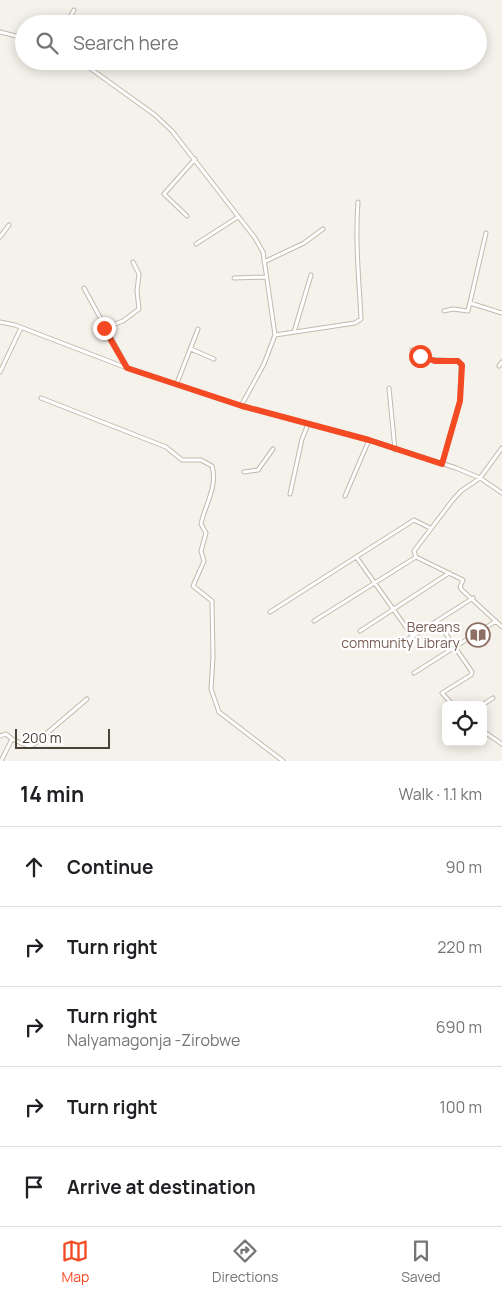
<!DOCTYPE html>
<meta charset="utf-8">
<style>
body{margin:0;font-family:Manrope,sans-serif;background:#f2f2f2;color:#202124}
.controls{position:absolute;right:15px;bottom:15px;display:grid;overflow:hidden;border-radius:8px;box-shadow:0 2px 12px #0003}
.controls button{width:45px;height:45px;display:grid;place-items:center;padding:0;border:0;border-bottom:1px solid #e0e0e0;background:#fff;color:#202124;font:25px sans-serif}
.scale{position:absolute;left:15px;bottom:12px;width:95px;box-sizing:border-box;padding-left:5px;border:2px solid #494339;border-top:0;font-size:14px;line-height:18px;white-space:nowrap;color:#494339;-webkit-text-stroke:4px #fff;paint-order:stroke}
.stop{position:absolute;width:15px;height:15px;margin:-11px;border:4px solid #f44a23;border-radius:50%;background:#fff}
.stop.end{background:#f44a23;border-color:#fff;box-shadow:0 1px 5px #0008}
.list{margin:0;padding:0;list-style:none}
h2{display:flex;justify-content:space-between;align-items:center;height:65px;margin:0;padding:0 20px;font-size:21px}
h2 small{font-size:16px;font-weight:400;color:#757577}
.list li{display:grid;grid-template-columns:32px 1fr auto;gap:15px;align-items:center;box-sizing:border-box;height:80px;padding:0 20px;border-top:1px solid #e0e0e0}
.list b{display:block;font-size:19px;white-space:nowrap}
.list p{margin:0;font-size:16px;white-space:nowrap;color:#757577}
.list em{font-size:16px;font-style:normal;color:#757577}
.icon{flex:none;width:28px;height:28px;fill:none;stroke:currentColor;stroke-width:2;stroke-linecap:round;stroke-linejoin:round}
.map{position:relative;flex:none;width:502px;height:761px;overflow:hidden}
.search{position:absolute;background:#fff;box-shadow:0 2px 12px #0003;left:15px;right:15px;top:15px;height:55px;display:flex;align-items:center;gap:12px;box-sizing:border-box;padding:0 18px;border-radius:28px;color:#757577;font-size:19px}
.sheet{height:465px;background:#fff}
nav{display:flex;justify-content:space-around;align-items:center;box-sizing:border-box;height:70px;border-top:1px solid #e0e0e0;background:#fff;font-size:14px;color:#757577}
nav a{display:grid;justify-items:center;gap:2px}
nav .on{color:#f44a23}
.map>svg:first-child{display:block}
</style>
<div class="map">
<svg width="502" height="761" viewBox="0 0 502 761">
<rect width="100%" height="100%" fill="#f5f2eb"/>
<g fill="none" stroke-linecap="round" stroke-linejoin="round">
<g stroke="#c0baad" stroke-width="5">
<path id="street" d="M 66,24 L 74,10
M 0,32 L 24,38
M 80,61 L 155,115 L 172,131 L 255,238 L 263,252 L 275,335 L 264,364 L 241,406
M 187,216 L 164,194 L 195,159
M 0,237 L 9,225
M 196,244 L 238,217
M 264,262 L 304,243 L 323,229
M 234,278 L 266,277
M 84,288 L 127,367
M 470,303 L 502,313
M 444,311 L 453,309 L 468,311 L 486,233
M 0,322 L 15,325 L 127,368 L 241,406 L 369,440 L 456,468 L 480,478 L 502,493
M 104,328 L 123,321 L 139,309 L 137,291 L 139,274 L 133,262
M 294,332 L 311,275
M 275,335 L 355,323 L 361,319 C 359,280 355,241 358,202
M 191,349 L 214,359
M 412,350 L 427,359 L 458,361 L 461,365 L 460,401 L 442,464
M 499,366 L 502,362
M 0,372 L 21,328
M 177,383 L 198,329
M 389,388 L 395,450
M 41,398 L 166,447 L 182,460 L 201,460 L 212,466 C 218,486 205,505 201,524 L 206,533 L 201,551 L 204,561 L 193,586 L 212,601 L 213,657 L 211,689 L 219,712 L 283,761
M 502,448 L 480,478 L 461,491 L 452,501 L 414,551 L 416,557 L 463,580 L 460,587 L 462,590 L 502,627
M 244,472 L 258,470 L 273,449
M 290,494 L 302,439 L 308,424
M 345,496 L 369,440
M 357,558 L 413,637
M 270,612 L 414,520 L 430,528
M 314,621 L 416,557
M 437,621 L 472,672 L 471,675 L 442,693 L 453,705
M 360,631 L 449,573
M 396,647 L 473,598
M 414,673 L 496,621
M 482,705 L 493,698
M 483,731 L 502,744
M 0,736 L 6,734 L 12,739
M 1,761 L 12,739 L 28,746 L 33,745 L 87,699"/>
</g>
<use href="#street" stroke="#fff" stroke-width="3"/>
</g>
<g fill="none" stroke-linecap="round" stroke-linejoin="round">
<path stroke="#f44a23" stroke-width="6" d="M 104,328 L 127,368 L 242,406 L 369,440 L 442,464 L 460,401 L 462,365 L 458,361 L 435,361 L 420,356"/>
</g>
<defs>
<g id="library-ring" transform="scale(1.25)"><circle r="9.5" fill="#fff" stroke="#8d6e63" stroke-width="1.5"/><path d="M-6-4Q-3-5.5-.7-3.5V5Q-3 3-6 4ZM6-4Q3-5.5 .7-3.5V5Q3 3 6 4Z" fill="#8d6e63"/></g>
</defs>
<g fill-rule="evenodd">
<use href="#library-ring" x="478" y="635"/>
</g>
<g text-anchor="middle" stroke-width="4.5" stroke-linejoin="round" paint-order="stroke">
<g font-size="14" fill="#785e54" stroke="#fff" text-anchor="end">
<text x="460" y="632">Bereans<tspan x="460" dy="16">community Library</tspan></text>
</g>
</g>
</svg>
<div class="controls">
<button><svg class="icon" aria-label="locate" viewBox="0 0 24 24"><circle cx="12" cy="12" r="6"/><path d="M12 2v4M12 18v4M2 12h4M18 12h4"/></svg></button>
</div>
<div class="scale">200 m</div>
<div class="stop" style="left:420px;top:356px"></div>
<div class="stop end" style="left:104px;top:328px"></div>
<div class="search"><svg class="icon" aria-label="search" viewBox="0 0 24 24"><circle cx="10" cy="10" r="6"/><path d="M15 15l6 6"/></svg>Search here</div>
</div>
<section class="sheet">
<h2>14 min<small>Walk · 1.1 km</small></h2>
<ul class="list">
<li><svg class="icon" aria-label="ahead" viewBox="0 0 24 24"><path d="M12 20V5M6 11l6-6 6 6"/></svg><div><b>Continue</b></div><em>90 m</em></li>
<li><svg class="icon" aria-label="right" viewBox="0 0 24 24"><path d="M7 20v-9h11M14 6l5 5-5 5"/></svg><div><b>Turn right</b></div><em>220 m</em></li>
<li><svg class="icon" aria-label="right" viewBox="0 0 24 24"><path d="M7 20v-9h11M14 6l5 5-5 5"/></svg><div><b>Turn right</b><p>Nalyamagonja -Zirobwe</p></div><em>690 m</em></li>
<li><svg class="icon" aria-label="right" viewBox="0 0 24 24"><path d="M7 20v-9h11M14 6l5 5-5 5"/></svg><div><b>Turn right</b></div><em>100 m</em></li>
<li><svg class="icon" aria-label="arrive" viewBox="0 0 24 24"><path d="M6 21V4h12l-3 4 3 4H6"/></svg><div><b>Arrive at destination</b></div></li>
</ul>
</section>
<nav>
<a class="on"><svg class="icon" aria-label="map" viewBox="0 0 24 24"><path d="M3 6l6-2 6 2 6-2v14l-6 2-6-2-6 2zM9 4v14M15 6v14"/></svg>Map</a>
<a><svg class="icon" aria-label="directions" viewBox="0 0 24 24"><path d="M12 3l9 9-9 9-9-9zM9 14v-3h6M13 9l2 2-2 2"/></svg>Directions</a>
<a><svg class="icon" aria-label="saved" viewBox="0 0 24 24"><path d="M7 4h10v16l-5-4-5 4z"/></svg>Saved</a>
</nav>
